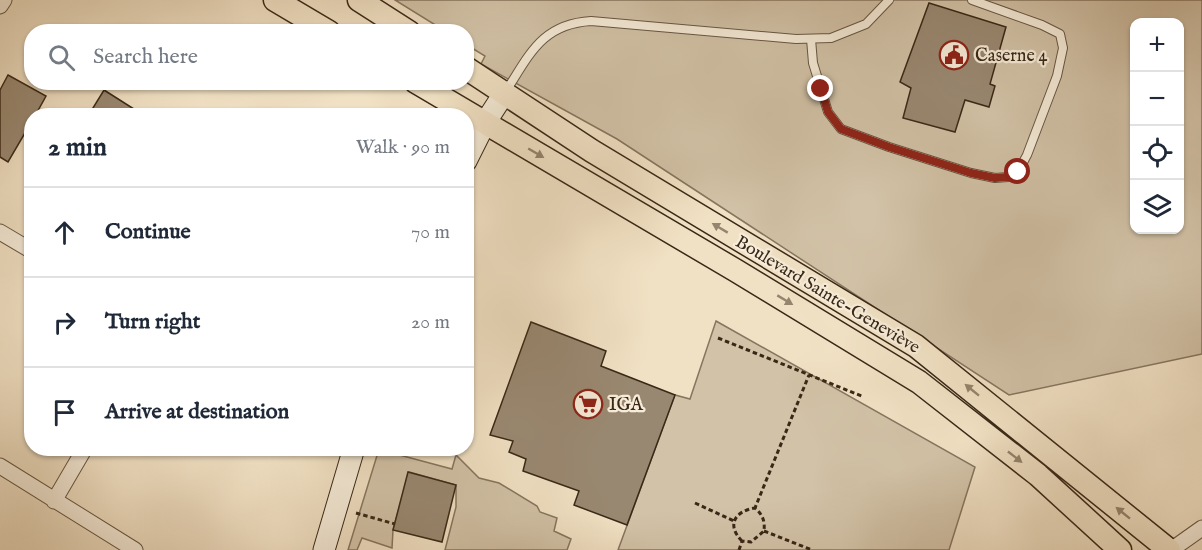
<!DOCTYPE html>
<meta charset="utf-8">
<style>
body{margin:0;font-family:"IM FELL English",serif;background:#f2f2f3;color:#1f2937}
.controls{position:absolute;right:18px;top:18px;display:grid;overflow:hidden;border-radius:12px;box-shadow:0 2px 4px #0004}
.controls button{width:54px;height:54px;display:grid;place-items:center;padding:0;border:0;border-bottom:2px solid #e0e1e3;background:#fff;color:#1f2937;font:30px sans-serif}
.stop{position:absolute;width:18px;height:18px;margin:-14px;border:4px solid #8f2418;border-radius:50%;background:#fff}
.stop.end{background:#8f2418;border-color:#fff;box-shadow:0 2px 6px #0008}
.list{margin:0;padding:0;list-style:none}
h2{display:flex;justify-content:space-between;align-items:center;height:78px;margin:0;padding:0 24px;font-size:26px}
h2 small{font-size:20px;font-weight:400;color:#747a83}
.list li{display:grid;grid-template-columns:39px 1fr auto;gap:18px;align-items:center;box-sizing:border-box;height:90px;padding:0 24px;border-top:2px solid #e0e1e3}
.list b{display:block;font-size:22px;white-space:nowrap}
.list em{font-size:20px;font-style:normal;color:#747a83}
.icon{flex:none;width:33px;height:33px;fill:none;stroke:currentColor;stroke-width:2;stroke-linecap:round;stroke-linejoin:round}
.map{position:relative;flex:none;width:1202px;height:550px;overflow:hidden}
.search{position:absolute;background:#fff;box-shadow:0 2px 4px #0004;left:24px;top:24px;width:450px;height:66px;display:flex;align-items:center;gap:15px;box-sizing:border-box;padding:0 21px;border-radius:24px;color:#747a83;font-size:22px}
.panel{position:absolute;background:#fff;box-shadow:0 2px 4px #0004;left:24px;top:108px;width:450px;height:348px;border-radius:24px}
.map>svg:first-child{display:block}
</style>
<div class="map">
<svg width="1202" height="550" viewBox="0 0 1202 550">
<rect width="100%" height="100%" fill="#f1e1c4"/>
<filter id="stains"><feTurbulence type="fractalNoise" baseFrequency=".00333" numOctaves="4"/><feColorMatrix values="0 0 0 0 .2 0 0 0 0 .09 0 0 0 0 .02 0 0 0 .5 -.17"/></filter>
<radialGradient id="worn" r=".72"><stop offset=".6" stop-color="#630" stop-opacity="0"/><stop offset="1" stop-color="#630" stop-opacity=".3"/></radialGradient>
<path fill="#d2c2a7" stroke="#86755f" stroke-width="1.5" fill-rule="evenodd" d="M 395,0 L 1202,0 L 1202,354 L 1009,395 L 617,139 L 481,64 L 485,56 L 467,45 L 466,32 L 445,31 ZM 1134,22 L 1180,22 L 1180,230 L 1134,230 Z
M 716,321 L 975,467 L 949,550 L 618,550 L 675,395 L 690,399 Z
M 379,449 L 393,449 L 392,453 L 452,469 L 456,455 L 479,478 L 499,483 L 537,506 L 540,512 L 557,518 L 554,531 L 571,539 L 567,550 L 445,550 L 456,507 L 456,485 L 409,472 L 393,530 L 392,548 L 362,538 L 357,550 L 348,550 Z"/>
<path fill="#998871" stroke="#392817" stroke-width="1.5" d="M 929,3 L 1006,27 L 990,84 L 995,86 L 989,107 L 965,100 L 955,132 L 903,118 L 911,88 L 900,82 Z
M 8,75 L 46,96 L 35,116 L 32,116 L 32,121 L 8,162 L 0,157 L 0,90 Z
M 104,90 L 145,116 L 88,116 Z
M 531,322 L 606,351 L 601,366 L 675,395 L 627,525 L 574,505 L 579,491 L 523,471 L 526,459 L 509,452 L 513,441 L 490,435 Z
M 408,472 L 456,485 L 442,542 L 393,530 Z"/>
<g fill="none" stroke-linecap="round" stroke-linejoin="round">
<g stroke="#675642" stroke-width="10">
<path id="lane" d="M 811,39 L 813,63 L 828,112 L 841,129 L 889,147 L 971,173 L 995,178 L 1008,177 L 1018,172 L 1027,155 L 1057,76 L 1063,48 L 1060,34 L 1042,25 L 972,0
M 506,91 C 530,54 542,24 591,21 L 796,39 L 831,38 L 866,24 L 889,0"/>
</g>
<g stroke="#675642" stroke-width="17">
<path id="street" d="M 0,6 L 4,0
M 0,232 L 32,251
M 0,466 L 135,550
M 54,501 L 85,448
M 1171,550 L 1202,528"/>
</g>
<g stroke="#392817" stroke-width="23">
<path id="secondary" d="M 466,161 L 485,123 L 505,92
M 324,550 L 354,448"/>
</g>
<g stroke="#392817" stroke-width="25">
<path id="primary" d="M 275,0 L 329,32
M 359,0 L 409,32
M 466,68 L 592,151 L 916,346 L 1169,550
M 416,82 L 735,270 L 919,382 L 1038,475 L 1120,550"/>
</g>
<path stroke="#392817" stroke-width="3" stroke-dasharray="4.5 3" stroke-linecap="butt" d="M 718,338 L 864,397
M 695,503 L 734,521
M 356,513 L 395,524
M 764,531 L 812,550
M 742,541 C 726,525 735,511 755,508
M 739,550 L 742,541 L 751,542 L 764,531 C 765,521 763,515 755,508 L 809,375"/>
<use href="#lane" stroke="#f6ecd9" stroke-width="8"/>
<use href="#street" stroke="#f6ecd9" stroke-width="15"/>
<use href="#secondary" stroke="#f6ecd9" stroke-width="21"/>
<use href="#primary" stroke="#f1e1c4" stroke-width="22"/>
</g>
<defs><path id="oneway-solid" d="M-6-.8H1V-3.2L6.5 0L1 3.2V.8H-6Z" transform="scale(1.5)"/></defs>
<g fill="#95846e">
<use href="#oneway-solid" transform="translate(536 153) rotate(30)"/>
<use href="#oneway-solid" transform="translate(720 228) rotate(-149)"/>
<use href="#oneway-solid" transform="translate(785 300) rotate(31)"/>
<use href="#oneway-solid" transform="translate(972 390) rotate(-141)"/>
<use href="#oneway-solid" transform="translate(1015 457) rotate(38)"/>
<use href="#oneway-solid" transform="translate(1123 513) rotate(-141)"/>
</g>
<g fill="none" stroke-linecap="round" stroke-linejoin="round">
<path stroke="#8f2418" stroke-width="8" d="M 821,89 L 828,112 L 841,129 L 889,147 L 971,173 L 995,178 L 1008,177 L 1018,172"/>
</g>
<defs>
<g id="civic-ring" transform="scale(1.5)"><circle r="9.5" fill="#f6ecd9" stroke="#8f2418" stroke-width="1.5"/><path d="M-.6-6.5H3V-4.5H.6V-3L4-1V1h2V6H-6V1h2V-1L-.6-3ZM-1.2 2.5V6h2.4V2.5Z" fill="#8f2418"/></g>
<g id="supermarket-ring" transform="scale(1.5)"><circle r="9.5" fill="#f6ecd9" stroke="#8f2418" stroke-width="1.5"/><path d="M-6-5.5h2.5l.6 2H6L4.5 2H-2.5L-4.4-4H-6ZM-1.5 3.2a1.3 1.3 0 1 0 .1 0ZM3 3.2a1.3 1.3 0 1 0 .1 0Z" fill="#8f2418"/></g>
</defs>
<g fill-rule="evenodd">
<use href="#civic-ring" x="954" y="55"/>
<use href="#supermarket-ring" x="588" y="404"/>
</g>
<g text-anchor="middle" stroke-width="4.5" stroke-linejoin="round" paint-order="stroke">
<g font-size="18" fill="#392817" stroke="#f6ecd9" text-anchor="start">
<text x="975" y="61">Caserne 4</text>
<text x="609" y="410">IGA</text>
</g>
<g font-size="18" fill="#392817" stroke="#f6ecd9">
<text transform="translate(828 294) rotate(31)" y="6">Boulevard Sainte-Geneviève</text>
</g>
</g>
<rect width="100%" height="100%" filter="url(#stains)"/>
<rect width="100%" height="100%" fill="url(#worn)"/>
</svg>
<div class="controls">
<button>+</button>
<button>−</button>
<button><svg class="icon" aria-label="locate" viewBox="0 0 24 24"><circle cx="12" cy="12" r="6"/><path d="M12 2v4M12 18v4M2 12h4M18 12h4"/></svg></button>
<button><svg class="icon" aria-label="layers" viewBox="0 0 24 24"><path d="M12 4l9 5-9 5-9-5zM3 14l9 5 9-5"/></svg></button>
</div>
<div class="stop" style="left:1018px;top:172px"></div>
<div class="stop end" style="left:821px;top:89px"></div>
<div class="search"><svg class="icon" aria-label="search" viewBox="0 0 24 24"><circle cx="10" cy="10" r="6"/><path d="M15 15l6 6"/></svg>Search here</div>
<section class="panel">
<h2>2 min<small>Walk · 90 m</small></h2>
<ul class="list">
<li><svg class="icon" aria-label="ahead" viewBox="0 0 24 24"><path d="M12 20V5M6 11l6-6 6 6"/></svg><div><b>Continue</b></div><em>70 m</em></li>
<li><svg class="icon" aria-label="right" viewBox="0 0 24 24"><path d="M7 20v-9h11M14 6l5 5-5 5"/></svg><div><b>Turn right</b></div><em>20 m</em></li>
<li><svg class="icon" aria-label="arrive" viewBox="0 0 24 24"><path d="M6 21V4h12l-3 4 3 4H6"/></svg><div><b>Arrive at destination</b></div></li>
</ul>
</section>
</div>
